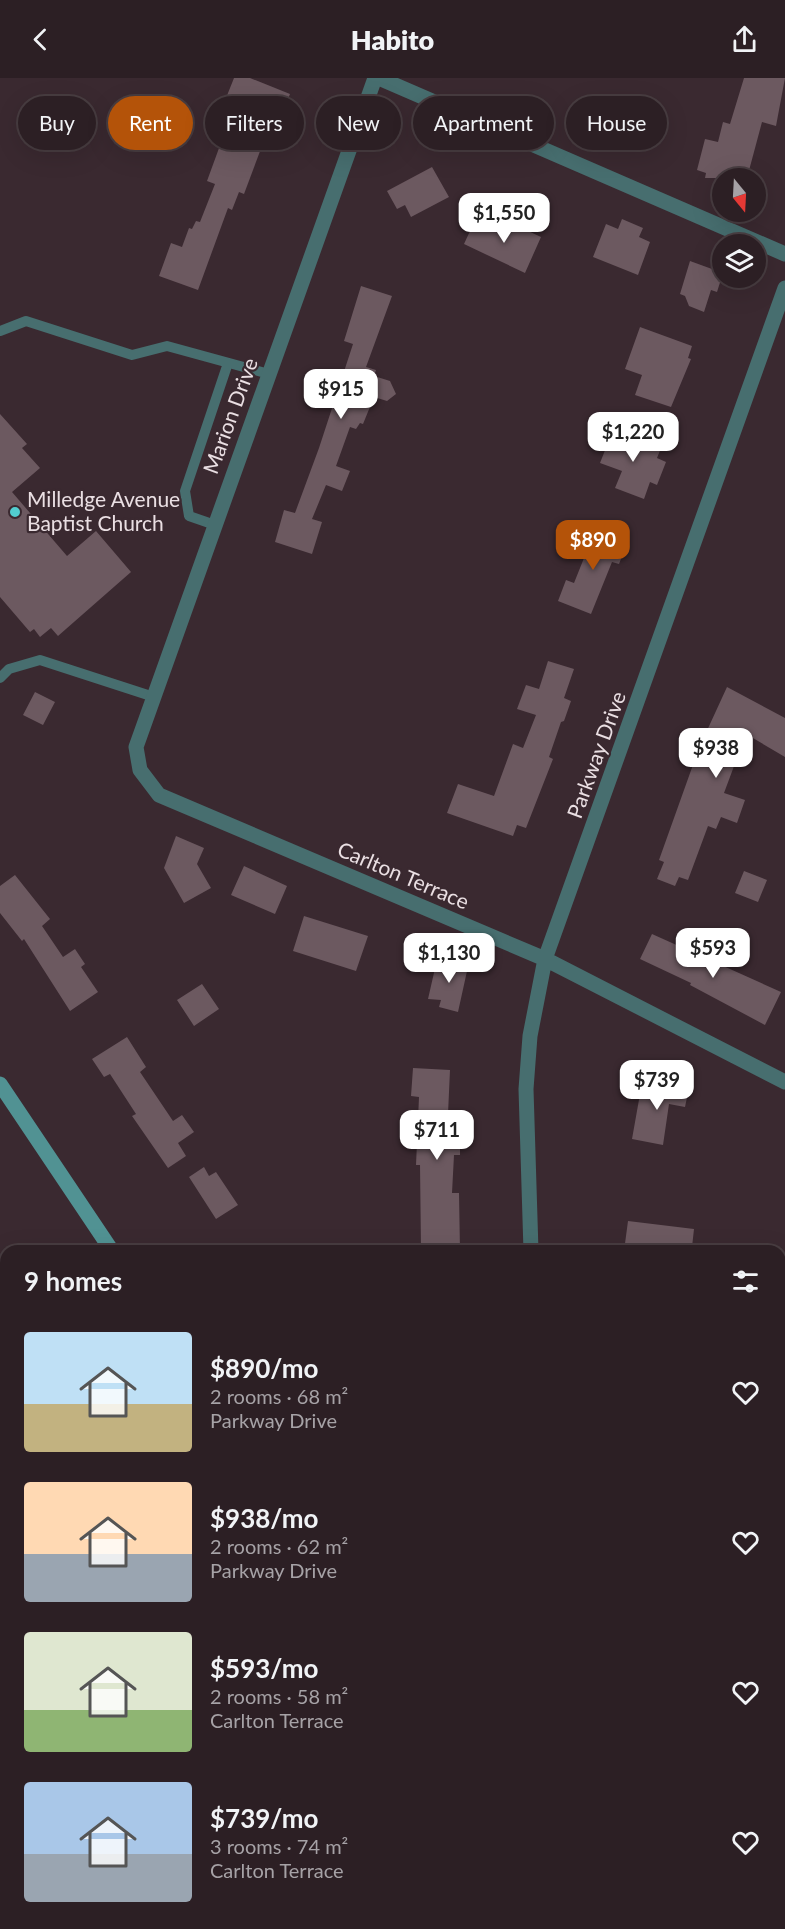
<!DOCTYPE html>
<html lang="en">
<head>
<meta charset="utf-8">
<style>
  :root { --surface:#2c1f24; --page:#34272c; --text:#f1f3f6; --muted:#a6a2a6; --line:#483d41; --accent:#b45309 }
  body { margin:0; font-family:Lato,sans-serif; background:var(--page); color:var(--text); height:100vh; display:flex; flex-direction:column; font-size:22px; white-space:nowrap }
  * { box-sizing:border-box; margin:0 }
  p { font-size:20px; color:var(--muted) }
  .icon { flex:none; width:33px; height:33px; fill:none; stroke:currentColor; stroke-width:2; stroke-linecap:round; stroke-linejoin:round }
  .map { position:relative; flex:1; overflow:hidden }
  .side { position:absolute; left:0px; top:1167px; width:786px; height:684px; display:flex; flex-direction:column; background:var(--surface); border-radius:18px 18px 0 0; box-shadow:0 6px 24px #0002,0 0 0 2px var(--line) }
  .side>* { flex:none }
  .guide { position:absolute; left:18px; top:18px; width:750px; height:54px; display:flex; gap:12px }
  .needle { width:39px; rotate:162deg }
  .fabs { position:absolute; left:712px; top:90px; display:grid; gap:12px }
  .fabs a { display:grid; place-items:center; width:54px; height:54px; border-radius:50%; background:var(--surface); box-shadow:0 6px 24px #0002,0 0 0 2px var(--line); font-size:30px }
  .price { position:absolute; translate:-50% -51px; padding:0 14px; border-radius:12px; background:#fff; color:#222; font-size:20px; line-height:39px; filter:drop-shadow(0 2px 3px #0008) }
  .price::after { content:''; position:absolute; left:50%; top:36px; width:18px; height:14px; margin-left:-9px; background:inherit; clip-path:polygon(0 0,100% 0,50% 100%) }
  .price.current { background:var(--accent); color:#fff }
  ul { padding:0; list-style:none }
  li { display:flex; align-items:center; gap:18px; height:150px; padding:0 24px }
  li span { display:grid; place-items:center; flex:none; width:168px; height:120px; border-radius:6px; color:#555 }
  li>.icon { margin-inline-start:auto }
  span .icon { width:72px; height:72px; fill:#fffc; stroke-width:1 }
  li b { font-size:26px }
  h2 { display:flex; justify-content:space-between; align-items:center; height:72px; padding:0 24px; font-size:26px }
  .chip { padding:0 21px; border-radius:27px; background:var(--surface); box-shadow:0 6px 24px #0002,0 0 0 2px var(--line); font-size:21px; line-height:54px }
  .chip.current { background:var(--accent); color:#fff }
  header { display:flex; justify-content:space-between; align-items:center; height:78px; padding:0 24px; background:var(--surface); font-size:27px; font-weight:800 }
  .map>svg:first-child { display:block }
</style>
</head>
<body>
<header><svg class="icon" aria-label="back" viewBox="0 0 24 24"><path d="M15 5l-7 7 7 7"/></svg>Habito<svg class="icon" aria-label="share" viewBox="0 0 24 24"><path d="M12 15V3M7 8l5-5 5 5M5 13v7h14v-7"/></svg></header>
<div class="map">
<svg width="785" height="1851" viewBox="0 0 785 1851">
  <rect width="100%" height="100%" fill="#3a2930"/>
  <path fill="#6c5960" d="M234,0h16l40,16 -12,30 -7,-2 -27,72 -5,-2 -7,18 -4,-2 -30,82 -39,-14 12,-33 11,4 7,-19 3,1 4,-8 4,1 15,-38 -8,-3 27,-74 -10,-4z
    M744,0h41l-9,48 -14,-4 -15,56h-42l1,-5 -9,-3 8,-31 13,3 5,-20 7,2z
    M432,89l17,30 -38,20 -6,-12 -8,4 -10,-18z
    M476,140l30,13 3,-9 32,15 -16,36 -61,-29z
    M622,141l21,9 -4,9 11,5 -12,33 -45,-18 13,-33 12,5z
    M690,183l33,12 -6,19 -6,-2 -7,22 -15,-6 -4,-10 -5,-2z
    M361,208l31,10 -26,71 10,3 -2,6 16,5 6,13 -9,7 -13,-4 -11,27 -3,-1 -4,6 -6,-2 -14,39 14,5 -8,20 -16,-6 -14,34 10,3 -10,32 -37,-12 9,-32 11,3 24,-65 34,-104 -9,-3z
    M640,249l52,19 -4,12 3,1 -20,48 -36,-12 7,-20 -17,-6z
    M0,336l27,30 -5,4 18,20 -28,24 55,64 29,-25 35,41 -73,64 -7,-8 -11,9 -6,-8 -4,3 -30,-35z
    M613,352l48,18 -4,10 9,4 -9,23 -7,-3 -6,17 -29,-11 7,-17 -22,-8z
    M596,450l32,13 -9,23 -7,-2 -21,52 -33,-13 8,-21 8,3z
    M548,583l26,8 -10,29 7,3 -7,20 -3,1 -12,35 4,2 -27,69 -9,-3 -4,11 -66,-23 11,-29 36,12 19,-52 10,4 13,-33 -19,-6 9,-24 13,4z
    M727,609l58,31v39l-39,-23 -22,59 21,7 -8,23 -16,-6 -5,12 -8,-3 -20,54 -9,-3 -4,9 -18,-7 7,-17 -5,-2 40,-112z
    M35,614l20,10 -12,23 -20,-10z
    M176,758l28,12 -7,16 14,24 -27,15 -20,-35z
    M244,788l43,20 -12,28 -44,-19z
    M744,793l23,9 -9,22 -23,-9z
    M15,797l35,44 -8,7 21,31 12,-8 10,15 -4,3 17,25 -28,19 -46,-72 -2,2 -22,-28v-27z
    M304,838l64,20 -12,35 -63,-20z
    M652,856l129,58 -16,33 -75,-40 1,-2 -51,-24z
    M449,880l20,4 -11,50 -19,-5 2,-7 -13,-1 8,-35 11,3z
    M202,906l17,25 -25,17 -17,-26z
    M127,959l19,30 -6,5 33,49 9,-6 12,17 -16,11 8,13 -18,12 -36,-52 4,-2 -26,-40 -6,3 -12,-18z
    M413,990l37,2 -2,44h7l-1,23h6v18h-6l-2,38h7l1,58h-39l-1,-86h-4l3,-68 -8,-1z
    M649,1002l40,8 -4,19 -16,-3 -6,41 -31,-6 8,-45 5,1z
    M204,1089l5,9 7,-4 22,33 -22,14 -27,-42z
    M628,1143l66,8 -2,18 -6,-1v5l-29,-4v4h-33z"/>
  <g fill="none" stroke-linecap="round" stroke-linejoin="round">
    <path stroke="#476e6f" stroke-width="10" d="M0,253l26,-10 106,34 35,-9 102,28
      M215,447l-26,-9 -4,-25 43,-128
      M0,600l9,-9 31,-9 114,37"/>
    <path stroke="#476e6f" stroke-width="15" d="M375,0l-239,669 4,23 19,25 386,164 240,123
      M379,0l406,176
      M531,1173l-5,-162 4,-53 15,-77 240,-671
      M0,1247l6,-4
      M91,1845l2,6"/>
    <path stroke="#519293" stroke-width="15" d="M0,1006l112,167
      M0,1790l6,-2
      M547,1845l4,6"/>
  </g>
  <circle fill="#52cdd0" stroke="#3a2930" stroke-width="2" cx="15" cy="434" r="6"/>
  <g text-anchor="middle" stroke-width="4.5" stroke-linejoin="round" paint-order="stroke">
    <g font-size="21" fill="#eadfe3" stroke="#3a2930">
      <text transform="translate(231 338) rotate(-70)" y="7">Marion Drive</text>
      <text transform="translate(597 677) rotate(-70)" y="7">Parkway Drive</text>
      <text transform="translate(403 798) rotate(23)" y="7">Carlton Terrace</text>
    </g>
    <g font-size="21" fill="#eadfe3" stroke="#3a2930" text-anchor="start">
      <text x="27" y="429">Milledge Avenue<tspan x="27" dy="24">Baptist Church</tspan></text>
    </g>
  </g>
</svg>
<div class="fabs">
<a><svg class="needle" viewBox="-14 -14 28 28"><path d="M0-13l5 13h-10z" fill="#e53935"/><path d="M0 13l5-13h-10z" fill="#a6a2a6"/></svg></a>
<a><svg class="icon" aria-label="layers" viewBox="0 0 24 24"><path d="M12 4l9 5-9 5-9-5zM3 14l9 5 9-5"/></svg></a>
</div>
<b class="price" style="left:504px;top:166px">$1,550</b>
<b class="price" style="left:341px;top:342px">$915</b>
<b class="price" style="left:633px;top:385px">$1,220</b>
<b class="price current" style="left:593px;top:493px">$890</b>
<b class="price" style="left:716px;top:701px">$938</b>
<b class="price" style="left:713px;top:901px">$593</b>
<b class="price" style="left:449px;top:906px">$1,130</b>
<b class="price" style="left:657px;top:1033px">$739</b>
<b class="price" style="left:437px;top:1083px">$711</b>
<div class="guide">
<a class="chip">Buy</a>
<a class="chip current">Rent</a>
<a class="chip">Filters</a>
<a class="chip">New</a>
<a class="chip">Apartment</a>
<a class="chip">House</a>
</div>
<section class="side">
<h2>9 homes<svg class="icon" aria-label="filters" viewBox="0 0 24 24"><path d="M4 7h16M4 17h16"/><circle cx="9" cy="7" r="2"/><circle cx="15" cy="17" r="2"/></svg></h2>
<ul>
<li><span style="background:linear-gradient(#bfe0f5 60%,#c2b280 0)"><svg class="icon" aria-label="home" viewBox="0 0 24 24"><path d="M3 11l9-7 9 7M6 9v11h12V9"/></svg></span><div><b>$890/mo</b><p>2 rooms · 68 m²</p><p>Parkway Drive</p></div><svg class="icon" aria-label="heart" viewBox="0 0 24 24"><path d="M12 20l-8-8c-3-5 5-10 8-4 3-6 11-1 8 4z"/></svg></li>
<li><span style="background:linear-gradient(#ffd9b3 60%,#9aa5b1 0)"><svg class="icon" aria-label="home" viewBox="0 0 24 24"><path d="M3 11l9-7 9 7M6 9v11h12V9"/></svg></span><div><b>$938/mo</b><p>2 rooms · 62 m²</p><p>Parkway Drive</p></div><svg class="icon" aria-label="heart" viewBox="0 0 24 24"><path d="M12 20l-8-8c-3-5 5-10 8-4 3-6 11-1 8 4z"/></svg></li>
<li><span style="background:linear-gradient(#dfe7d0 65%,#8fb573 0)"><svg class="icon" aria-label="home" viewBox="0 0 24 24"><path d="M3 11l9-7 9 7M6 9v11h12V9"/></svg></span><div><b>$593/mo</b><p>2 rooms · 58 m²</p><p>Carlton Terrace</p></div><svg class="icon" aria-label="heart" viewBox="0 0 24 24"><path d="M12 20l-8-8c-3-5 5-10 8-4 3-6 11-1 8 4z"/></svg></li>
<li><span style="background:linear-gradient(#a9c7e8 60%,#9aa5b1 0)"><svg class="icon" aria-label="home" viewBox="0 0 24 24"><path d="M3 11l9-7 9 7M6 9v11h12V9"/></svg></span><div><b>$739/mo</b><p>3 rooms · 74 m²</p><p>Carlton Terrace</p></div><svg class="icon" aria-label="heart" viewBox="0 0 24 24"><path d="M12 20l-8-8c-3-5 5-10 8-4 3-6 11-1 8 4z"/></svg></li>
</ul>
</section>
</div>
</body>
</html>
